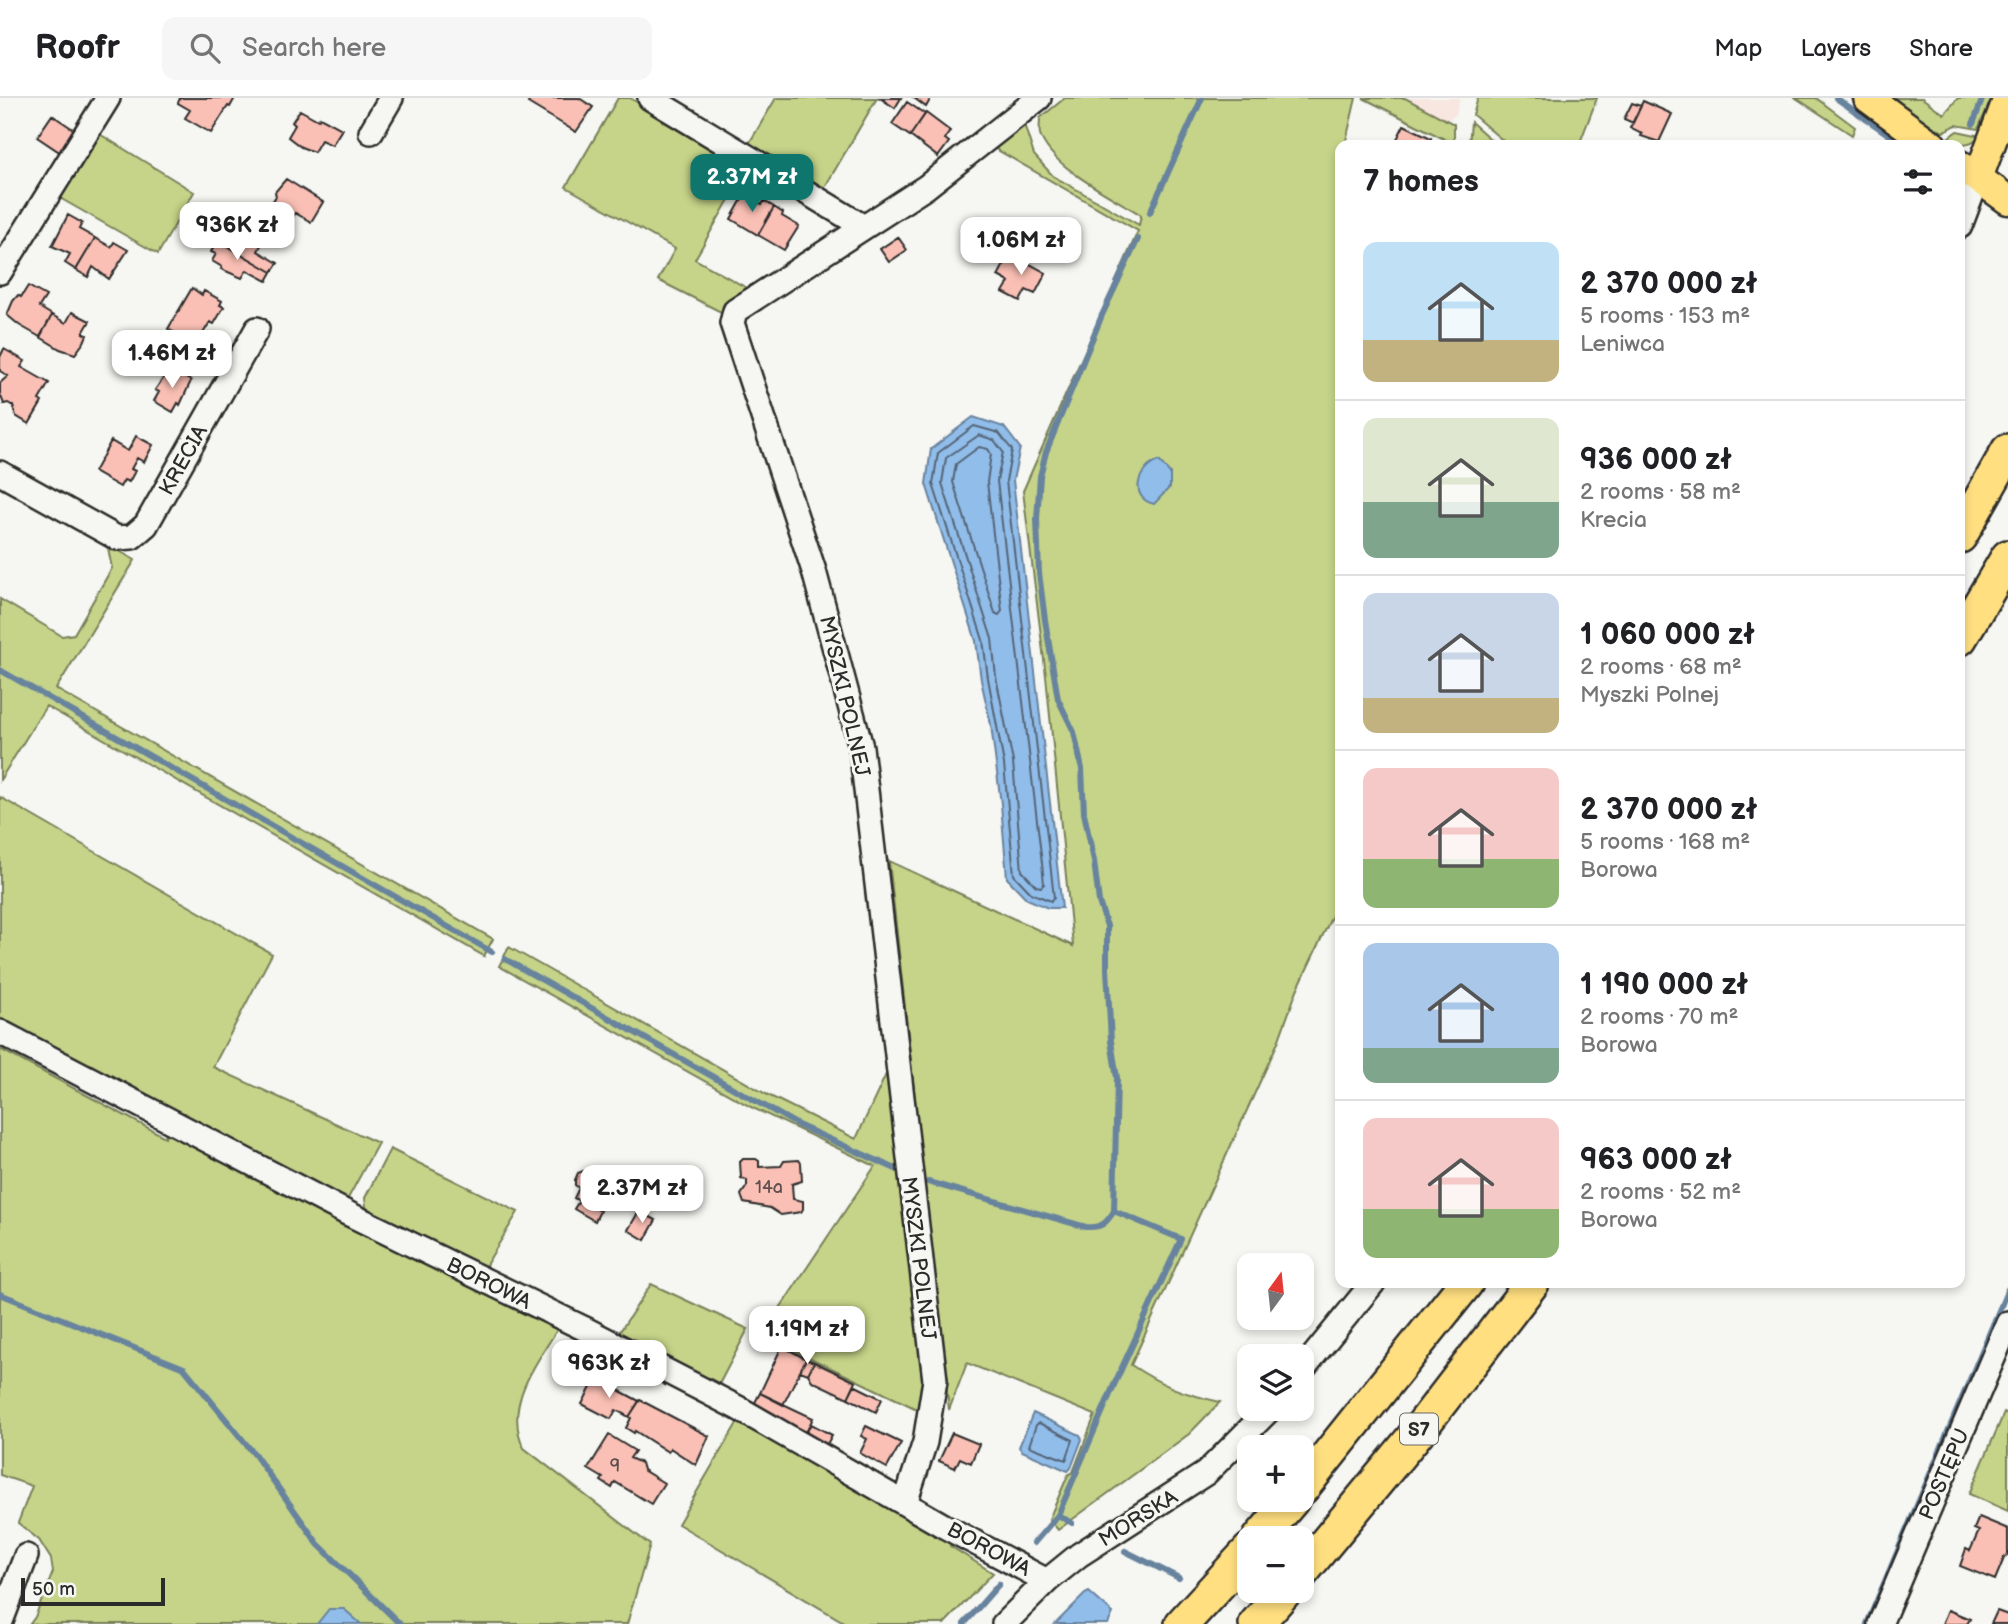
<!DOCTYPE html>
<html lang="en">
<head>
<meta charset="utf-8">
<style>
  :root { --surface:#fff; --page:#f6f6f6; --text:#202124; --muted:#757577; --line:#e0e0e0; --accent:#0f766e }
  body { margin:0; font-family:"Balsamiq Sans",sans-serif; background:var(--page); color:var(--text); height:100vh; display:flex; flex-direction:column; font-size:26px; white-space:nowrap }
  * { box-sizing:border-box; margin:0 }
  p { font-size:23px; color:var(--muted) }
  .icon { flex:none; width:38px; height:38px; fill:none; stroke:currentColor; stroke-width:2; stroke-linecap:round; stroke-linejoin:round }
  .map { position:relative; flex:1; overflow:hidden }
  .side { position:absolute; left:1335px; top:42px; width:630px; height:1148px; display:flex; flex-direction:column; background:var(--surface); border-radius:14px; box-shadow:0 4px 10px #0003 }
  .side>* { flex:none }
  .needle { width:46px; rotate:15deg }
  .tools { position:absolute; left:1237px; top:1155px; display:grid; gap:14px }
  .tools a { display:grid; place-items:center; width:77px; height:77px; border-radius:14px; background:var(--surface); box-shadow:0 4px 10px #0003; font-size:35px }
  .scale { position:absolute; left:21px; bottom:18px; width:144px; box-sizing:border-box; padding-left:7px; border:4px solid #2b2b2b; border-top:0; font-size:19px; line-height:24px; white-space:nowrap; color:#2b2b2b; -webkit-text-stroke:5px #f6f6f2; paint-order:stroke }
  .price { position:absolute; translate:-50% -60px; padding:0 16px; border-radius:14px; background:#fff; color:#222; font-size:23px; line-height:46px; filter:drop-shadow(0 2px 4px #0008) }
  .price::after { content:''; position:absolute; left:50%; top:42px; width:21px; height:16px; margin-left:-10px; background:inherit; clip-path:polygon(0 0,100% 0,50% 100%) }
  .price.on { background:var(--accent); color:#fff }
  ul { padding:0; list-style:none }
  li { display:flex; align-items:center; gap:21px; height:175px; padding:0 28px }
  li+li { border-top:2px solid var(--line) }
  li span { display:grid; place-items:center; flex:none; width:196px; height:140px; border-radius:14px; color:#555 }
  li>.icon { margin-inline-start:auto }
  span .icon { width:84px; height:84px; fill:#fffc; stroke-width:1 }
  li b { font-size:30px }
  h2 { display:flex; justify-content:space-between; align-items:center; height:84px; padding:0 28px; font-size:30px }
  header { display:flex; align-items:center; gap:42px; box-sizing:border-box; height:98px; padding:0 35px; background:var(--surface); border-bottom:2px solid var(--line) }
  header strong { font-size:33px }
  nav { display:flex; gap:38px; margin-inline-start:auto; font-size:24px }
  .search { width:490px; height:63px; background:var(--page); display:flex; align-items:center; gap:18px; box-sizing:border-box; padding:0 24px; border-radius:14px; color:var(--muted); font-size:26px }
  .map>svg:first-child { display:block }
</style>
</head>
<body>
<header>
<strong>Roofr</strong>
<div class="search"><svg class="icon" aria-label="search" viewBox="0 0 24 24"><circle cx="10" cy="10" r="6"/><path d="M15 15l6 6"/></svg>Search here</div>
<nav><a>Map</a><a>Layers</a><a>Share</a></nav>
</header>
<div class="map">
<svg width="2008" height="1526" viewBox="0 0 2008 1526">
  <rect width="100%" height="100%" fill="#f6f6f2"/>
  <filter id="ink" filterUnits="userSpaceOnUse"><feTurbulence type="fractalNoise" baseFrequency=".0143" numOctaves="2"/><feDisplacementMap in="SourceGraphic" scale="14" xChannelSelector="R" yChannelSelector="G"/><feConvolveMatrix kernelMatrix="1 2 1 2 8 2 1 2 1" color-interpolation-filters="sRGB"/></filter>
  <g filter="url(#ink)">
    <path fill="#f8e6e0" d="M1405,0h55l-4,17 -10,5z"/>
    <path fill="#c5d488" stroke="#78805a" stroke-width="2" d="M618,0h12l117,70 -52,91 52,29h14l-38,25 -65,-33 17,-31 -109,-62z
      M776,0h101l-55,94 -75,-45z
      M1065,0h291l-11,47h-5l-1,23 1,731 -43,91 -19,52 -147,323c34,22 50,28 89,37l-31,32 -131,96 -9,-11 19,-44 5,-3 22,-57 -128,-52 -18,47 -60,-549 184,85 -27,-270 -23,-185 115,-260 -144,-83 30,-24 10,31 19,21 86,49 2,-10c-28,-18 -91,-48 -101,-81 -1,-4 0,-11 0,-16z
      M1363,0h42l49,26v20z
      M1478,0h119l-18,47h-71l-35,-30z
      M1796,0h20l39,29 -3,8z
      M1888,0h34l22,16 14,-16h34l-14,31 -22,-4 -13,7 -5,-3 -3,4z
      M1471,24l26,23h-28z
      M1957,33l24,5c-12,10 -22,10 -36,4z
      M98,35l96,59 -36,62 -100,-57z
      M107,446l28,16 -79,129 437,250 -9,17 -438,-250 -46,74v-181l62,37 12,-2 38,-66z
      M0,699l272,157 -59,113 165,76 -33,61 -345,-180z
      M509,849l257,147 90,45 31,-67 39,322 -5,17 -159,-76 113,-169 -124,-59 -252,-141z
      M0,951l165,88 2,-9 393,197c-22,37 -58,79 -36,123l126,97 -23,79h-597l5,-7 18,-45 -2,-13 -12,-19 -21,-17 14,-37 -32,-11z
      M390,1051l128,63 -38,63 -113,-59 -2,-18z
      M651,1186l97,45 -31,59 -98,-55z
      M2004,1315l4,2v96l-39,-17z
      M740,1320l212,125 -2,3 43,27 -49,51h-97l-169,-100z"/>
    <path fill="#91bdea" stroke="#68839e" stroke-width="2" d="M973,319l31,10 16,21 -7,32 49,428h-14l-21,-9 -20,-21 -6,-74 -10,-79 -10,-45 -5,-39 -50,-157 5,-35z
      M1159,363l11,12v14l-16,17c-26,-6 -16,-37 5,-43z
      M1033,1315l47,22 2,4 -11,29 -3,3 -46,-20 -3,-4z
      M1089,1494l24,21 -5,11h-53l30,-30z
      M329,1511h15l17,15h-44z"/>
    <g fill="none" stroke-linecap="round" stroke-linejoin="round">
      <path stroke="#546577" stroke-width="2" d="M974,328l25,7 13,17 -6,31 44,381 4,36 -3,3 -20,-8 -17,-18 -10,-111 -16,-86 -5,-38 -50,-156 5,-31z
        M979,337l15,5 9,12 -6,29 45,382 2,21 -3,3 -5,-1 -14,-15 -9,-109 -17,-85 -4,-38 -50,-156 4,-25z
        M979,349l9,2 3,5 -4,28 15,129 -3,4 -4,-2 -42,-131 3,-18z
        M1039,1325l34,17 -7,20 -37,-14 7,-21z"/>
      <path stroke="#68839e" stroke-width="6" d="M1836,0l59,41
        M1973,26l9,-24
        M1150,114l52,-114
        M0,572l492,282
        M505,861l293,166 100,45
        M928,1084l158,45c15,1 20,-3 28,-16l3,-133 -6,-37 -4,-72v-43l-8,-24 -5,-41 -10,-48 -2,-44 -8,-37 -16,-33 -13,-79 -6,-47 -2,-54 3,-43 6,-24 56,-137 36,-76
        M0,1196l184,74 71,87 63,89 82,80
        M1072,1425l-14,-8 56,-130 67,-146 -67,-28
        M1034,1445l24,-28
        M1125,1453l54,27
        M964,1526l35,-40
        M1867,1526l141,-335"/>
    </g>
    <path fill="#fbc0b5" stroke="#2b2b2b" stroke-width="2" d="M180,0h55l-5,9 -2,-1 -17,27 -26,-15 5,-8 -12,-7z
      M531,0h48l14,9 -17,25 -48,-29z
      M880,0h21l-6,10z
      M914,0h17l-5,9z
      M1643,3l29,13 -13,28 -18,-6 1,-2 -12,-6z
      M907,4l18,12 -15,22 -18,-12z
      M1632,5l9,3 -8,17 -9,-4z
      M300,12l18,10 2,-3 22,12 -10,16 -11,-5 -7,12 -13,-5 -13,-10 7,-12 -3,-3z
      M926,15l24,18 -5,8 4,3 -11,15 -28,-21z
      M52,17l27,18 -15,22 -27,-18z
      M1404,27l27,13 -3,7h-34z
      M286,81l37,23 -12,20 -16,-9 -2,4 -22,-13 5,-8 -1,-4z
      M745,96l17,11 2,-4 10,6 -16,28 -27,-16z
      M774,109l9,6 -1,3 17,10 -15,24 -26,-15z
      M68,117l14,8 -3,6 16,9 -19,32 -11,-7 5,-9 -18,-8z
      M233,127l20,9 -1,2 10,7 -4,8 20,12 -6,9 -55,-32 7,-11 5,2z
      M898,139l9,13 -18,12 -9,-13z
      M95,140l16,9 3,-5 14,8 -19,29 -16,-12 -5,10 -12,-7z
      M217,142l55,32 -5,9 -20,-11 -5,8 -21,-9 1,-2 -10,-6 4,-7 -5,-2z
      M1010,155l36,20 -11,21 -9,-4 -6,11 -17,-9 6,-10 -11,-6z
      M28,188l18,10 -7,11 13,8 -12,22 -21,-12 -12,-10 6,-14 5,-6 3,2z
      M192,190l10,7 2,-4 18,10 -2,4 4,2 -10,17 -4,-2 -8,13 4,2v5l-6,5 -32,-18z
      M72,214l18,9 -7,12 4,2 -3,7 -9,12 -15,-5 -20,-12 12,-22 14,8z
      M4,251l21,12 -4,6 28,16 -10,17 3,2 -13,22 -13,-8 -3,-10 -5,-3 -4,1 -4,-10v-11l8,-7 -8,-5v-14z
      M170,271l21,12 -11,24 -2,-2 -5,9 -19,-11 5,-9 -4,-2z
      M136,338l17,9 -9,17 -7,-4 -6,11 4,2 -6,11 -5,-2 -4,7 -26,-15 17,-31 17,10z
      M743,1061h13l3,2v6l22,-1 3,-5 15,-1 2,3 1,18 -10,3 1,15 10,2v8l-2,3 -20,3 -11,-7 -26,-5 -3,-8 6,-9v-6l-6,-2 -1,-16z
      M583,1073l28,15 -3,4 3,2 -6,10 -5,-2 -4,9 4,2 -5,10 -21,-12 5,-8 -5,-3 5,-10 -4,-3v-5l3,-7z
      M639,1113l17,9 -11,20 -17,-10z
      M782,1248l24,13 -23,46 -23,-12z
      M806,1261l8,3 -6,12 -8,-3z
      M814,1264l42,20 -8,16 -36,-17 -4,-7z
      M596,1280l43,23 -10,16 -13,-7 -5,9 -29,-15z
      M854,1287l28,14 -6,13 -28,-14z
      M760,1295l53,25 -8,17 -53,-27z
      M640,1302l69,36 -13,29 -26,-17 -2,4 -33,-21 -1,2 -8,-5 5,-10 -2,-1z
      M811,1326l21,11 -6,11 -21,-11z
      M866,1328l35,17 -14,25 -27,-15 7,-14 -6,-3z
      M952,1335l27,11 -8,19 -11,-5 -5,10 -16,-7z
      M609,1337l26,16 -5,7 11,5 2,7 21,13 -13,21 -36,-22 -3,6 -11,-7 2,-3 -15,-9z
      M1979,1419l29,12v26l-4,3 -9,22 -35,-14 6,-17 4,2 9,-20 -5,-2z
      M1948,1512l22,9 -3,5h-25z
      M1997,1513l11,4v9h-17z"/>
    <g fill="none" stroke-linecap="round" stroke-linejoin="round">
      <g stroke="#2b2b2b" stroke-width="28">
        <path id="minor" d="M650,0l214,129
          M371,34l20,-34
          M1960,128l18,-48
          M0,174l108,-174
          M0,375l117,65 15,-1 14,-12 111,-196
          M0,934l349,182 234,114 155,80 206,118 103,55
          M1302,1272l71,-87
          M905,1405l20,-61 10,-62 -74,-633 -47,-176 -82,-248 3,-12 191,-124 113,-89
          M0,1526l26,-68
          M1004,1526l43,-43 32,-26 127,-82 64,-64
          M1880,1526l128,-301"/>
      </g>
      <g stroke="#2b2b2b" stroke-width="33">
        <path id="major" d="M1868,0l64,47
          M1960,67l48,35
          M1978,80l30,-80"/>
      </g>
      <g stroke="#2b2b2b" stroke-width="38">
        <path id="highway" d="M1960,438l48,-85
          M1960,540l48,-81
          M1302,1390l164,-205
          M1260,1440l32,-38
          M1302,1474l110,-133 120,-156
          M1182,1526l68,-74
          M1256,1526l29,-33"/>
      </g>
      <use href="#minor" stroke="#f6f6f2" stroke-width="23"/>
      <use href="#major" stroke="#ffdf80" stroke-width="28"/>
      <use href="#highway" stroke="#ffdf80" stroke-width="33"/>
    </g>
  </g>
  <g text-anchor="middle" stroke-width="6" stroke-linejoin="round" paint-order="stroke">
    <g font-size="18" fill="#5f504e">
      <text x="769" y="1095">14a</text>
      <text x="615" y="1374">9</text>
    </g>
    <rect fill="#f6f6f2" stroke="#686867" stroke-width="2" x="1400" y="1315.5" width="38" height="31" rx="5"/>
    <g font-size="19" font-weight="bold" fill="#2b2b2b">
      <text x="1419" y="1338">S7</text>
    </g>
    <g font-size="21" fill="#2b2b2b" stroke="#f6f6f2">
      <text transform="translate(183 362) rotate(-61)" y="7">KRECIA</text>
      <text transform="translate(845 598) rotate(77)" y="7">MYSZKI POLNEJ</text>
      <text transform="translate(919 1160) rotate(83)" y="7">MYSZKI POLNEJ</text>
      <text transform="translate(489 1185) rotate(26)" y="7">BOROWA</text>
      <text transform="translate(1944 1376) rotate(-67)" y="7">POSTĘPU</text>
      <text transform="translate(1138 1420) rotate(-32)" y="7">MORSKA</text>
      <text transform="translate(989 1451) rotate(28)" y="7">BOROWA</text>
    </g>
  </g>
</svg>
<div class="tools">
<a><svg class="needle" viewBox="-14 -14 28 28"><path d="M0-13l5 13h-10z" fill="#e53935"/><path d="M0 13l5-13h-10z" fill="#757577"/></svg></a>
<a><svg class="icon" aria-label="layers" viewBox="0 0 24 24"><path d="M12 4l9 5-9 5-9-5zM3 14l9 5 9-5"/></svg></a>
<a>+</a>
<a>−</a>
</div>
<div class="scale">50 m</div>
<b class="price on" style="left:752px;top:116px">2.37M zł</b>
<b class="price" style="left:237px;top:164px">936K zł</b>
<b class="price" style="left:1021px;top:179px">1.06M zł</b>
<b class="price" style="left:172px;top:292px">1.46M zł</b>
<b class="price" style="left:642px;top:1127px">2.37M zł</b>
<b class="price" style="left:807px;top:1268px">1.19M zł</b>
<b class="price" style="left:609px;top:1302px">963K zł</b>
<section class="side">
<h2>7 homes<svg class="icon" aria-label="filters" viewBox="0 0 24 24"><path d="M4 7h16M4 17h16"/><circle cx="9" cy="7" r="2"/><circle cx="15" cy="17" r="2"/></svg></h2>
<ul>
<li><span style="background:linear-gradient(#bfe0f5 70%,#c2b280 0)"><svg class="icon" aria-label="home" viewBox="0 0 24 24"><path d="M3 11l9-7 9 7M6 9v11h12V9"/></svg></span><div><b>2 370 000 zł</b><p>5 rooms · 153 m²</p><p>Leniwca</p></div></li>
<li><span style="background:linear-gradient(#dfe7d0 60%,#7fa58c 0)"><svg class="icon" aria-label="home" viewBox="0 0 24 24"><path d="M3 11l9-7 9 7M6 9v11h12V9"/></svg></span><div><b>936 000 zł</b><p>2 rooms · 58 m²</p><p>Krecia</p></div></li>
<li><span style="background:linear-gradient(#c9d6e8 75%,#c2b280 0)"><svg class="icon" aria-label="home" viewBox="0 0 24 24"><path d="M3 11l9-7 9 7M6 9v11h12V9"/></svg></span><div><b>1 060 000 zł</b><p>2 rooms · 68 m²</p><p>Myszki Polnej</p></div></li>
<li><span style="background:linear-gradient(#f6c9c9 65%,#8fb573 0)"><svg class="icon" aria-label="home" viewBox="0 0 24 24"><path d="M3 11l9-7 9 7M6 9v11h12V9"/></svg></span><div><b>2 370 000 zł</b><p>5 rooms · 168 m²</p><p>Borowa</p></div></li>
<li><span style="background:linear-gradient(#a9c7e8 75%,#7fa58c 0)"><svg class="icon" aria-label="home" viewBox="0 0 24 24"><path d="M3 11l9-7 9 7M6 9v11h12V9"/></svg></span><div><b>1 190 000 zł</b><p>2 rooms · 70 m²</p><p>Borowa</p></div></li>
<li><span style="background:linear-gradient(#f6c9c9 65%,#8fb573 0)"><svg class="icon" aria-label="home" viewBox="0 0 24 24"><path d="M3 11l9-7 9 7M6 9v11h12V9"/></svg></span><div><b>963 000 zł</b><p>2 rooms · 52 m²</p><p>Borowa</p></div></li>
</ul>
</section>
</div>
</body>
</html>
